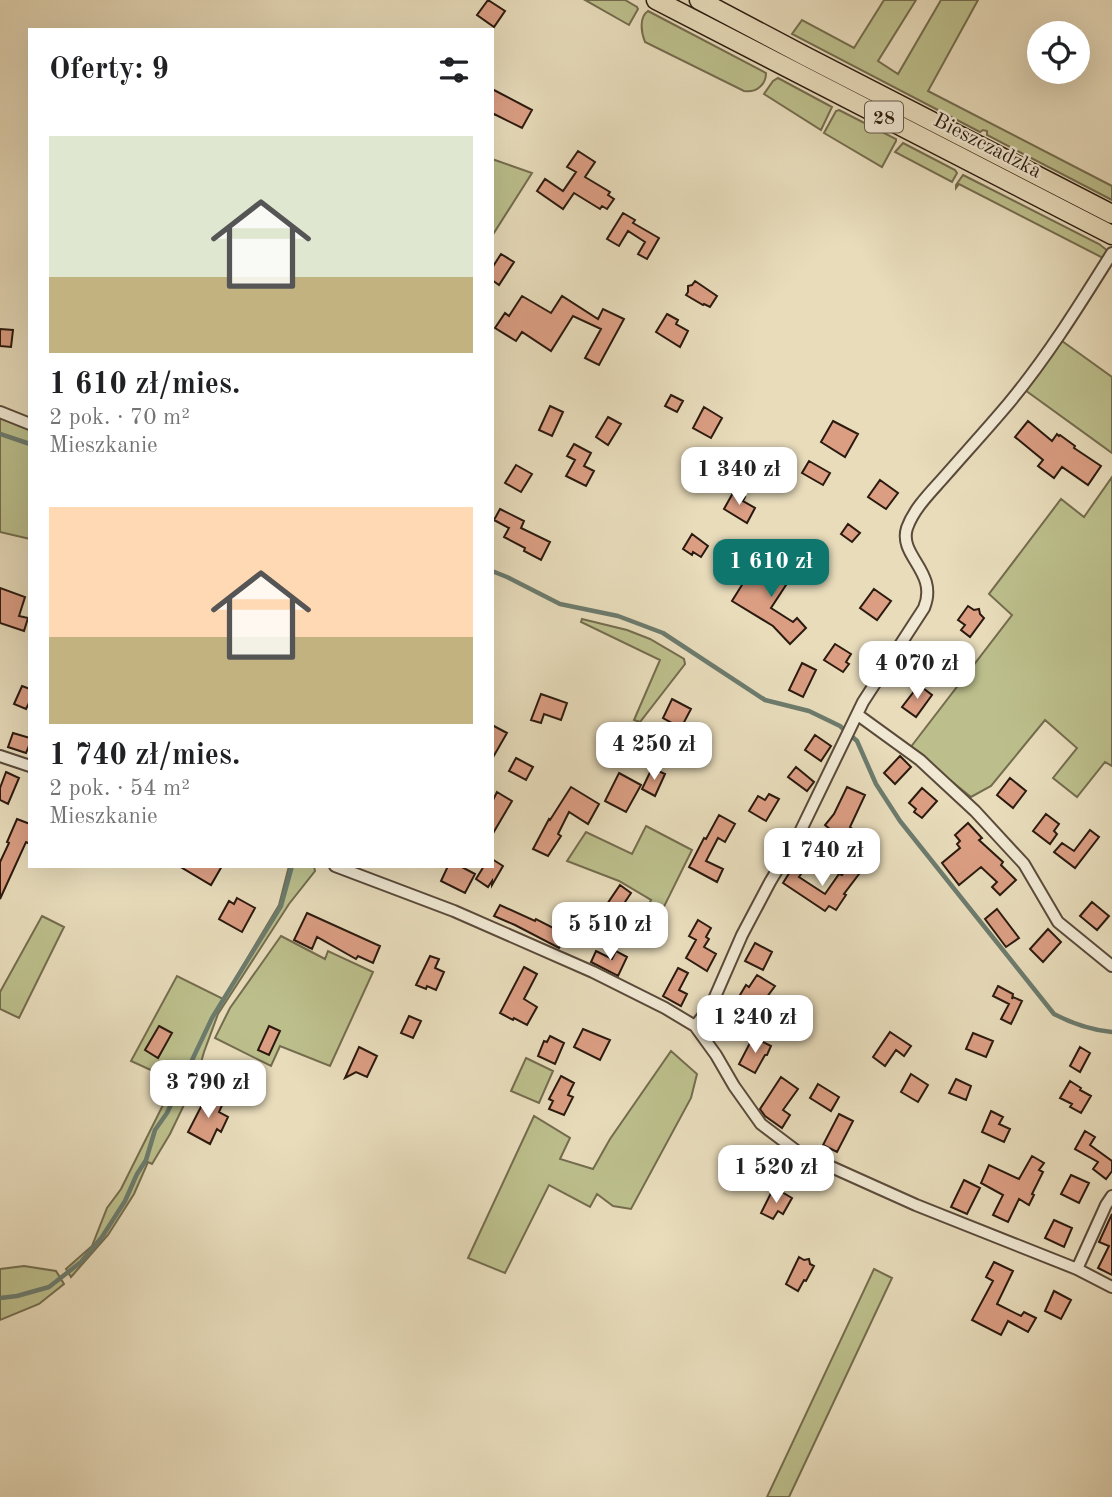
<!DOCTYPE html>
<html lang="pl">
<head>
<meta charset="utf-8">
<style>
  :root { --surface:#fff; --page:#f2f2f2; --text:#202124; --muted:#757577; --accent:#0f766e }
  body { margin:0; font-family:"Old Standard TT",serif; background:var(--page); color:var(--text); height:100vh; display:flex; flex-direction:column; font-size:26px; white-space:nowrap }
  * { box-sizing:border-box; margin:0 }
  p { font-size:23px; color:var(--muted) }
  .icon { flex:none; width:38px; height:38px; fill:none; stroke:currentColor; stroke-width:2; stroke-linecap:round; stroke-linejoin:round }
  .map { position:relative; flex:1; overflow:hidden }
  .sheet { position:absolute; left:28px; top:28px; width:466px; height:840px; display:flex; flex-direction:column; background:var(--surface); border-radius:0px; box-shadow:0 7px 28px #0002 }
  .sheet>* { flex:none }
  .buttons { position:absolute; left:1027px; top:21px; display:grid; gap:14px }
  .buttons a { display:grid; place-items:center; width:63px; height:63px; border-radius:50%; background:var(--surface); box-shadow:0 7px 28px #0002; font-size:35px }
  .price { position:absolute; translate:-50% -60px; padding:0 16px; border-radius:14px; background:#fff; color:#222; font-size:23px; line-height:46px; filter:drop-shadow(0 2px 4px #0008) }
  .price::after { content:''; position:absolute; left:50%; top:42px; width:21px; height:16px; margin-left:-10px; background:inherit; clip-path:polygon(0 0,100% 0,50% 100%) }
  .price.active { background:var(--accent); color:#fff }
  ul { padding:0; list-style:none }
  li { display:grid; align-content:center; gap:14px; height:371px; padding:0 21px }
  li span { display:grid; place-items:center; height:217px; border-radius:0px; color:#555 }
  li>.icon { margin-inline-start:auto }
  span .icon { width:126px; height:126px; fill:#fffc; stroke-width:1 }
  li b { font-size:30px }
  h2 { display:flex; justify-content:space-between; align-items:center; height:84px; padding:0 21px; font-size:30px }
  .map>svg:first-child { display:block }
</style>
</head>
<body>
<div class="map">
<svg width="1112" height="1497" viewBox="0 0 1112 1497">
  <rect width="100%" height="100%" fill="#e8dcbb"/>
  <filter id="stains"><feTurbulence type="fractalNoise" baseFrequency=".00286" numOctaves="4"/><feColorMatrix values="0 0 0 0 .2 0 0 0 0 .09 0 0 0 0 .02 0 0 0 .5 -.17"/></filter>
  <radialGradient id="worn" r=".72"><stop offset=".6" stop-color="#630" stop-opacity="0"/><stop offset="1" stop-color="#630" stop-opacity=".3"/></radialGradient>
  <path fill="#bcbf8c" stroke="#746c4e" stroke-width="2" d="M585,0h40l12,7 1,2 -9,16z
    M884,0h32l-38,61 20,13 43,-74h37l-50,91 184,95v14l-125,-65v-4l-4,-1 -3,2 -188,-98 10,-14 52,28z
    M648,11l118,62c0,12 -10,20 -22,18l-99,-49c-4,-10 -6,-25 3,-31z
    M778,78l54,29 -11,23 -57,-36 9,-13z
    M839,110l57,29v2l-14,26 -58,-34 12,-22z
    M903,143l52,27 2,3 -5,9 -57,-30z
    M492,159l40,14 -40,63z
    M963,175l136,69 9,7 -3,8 -146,-75 -3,4v-3z
    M1062,341l50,36v76l-87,-63z
    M0,418l30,12v109l-30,-7z
    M1112,477v289l-7,-4 -28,35 -24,-19 24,-30 -32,-28 -54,66 -20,11 -61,-49 102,-133 -23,-21 72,-95 23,18z
    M582,619l45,11 23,9 34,20 1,5 -45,58 -6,-2 26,-60 -79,-38z
    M646,826l46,24 -41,83 -13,-7 13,-26 -32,-19 -52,-20 19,-29 46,22z
    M289,866h25l1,5 -26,33 -71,110 -14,38 -8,28 -26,54 -18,30 -4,-2 -14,32 -26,41 -37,42 -5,-8 26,-23 15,-38 14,-19 54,-108 -44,-20 46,-85 46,23 56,-94z
    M42,916l22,11 -45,91 -19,-9v-17z
    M281,936l44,23 3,-8 45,21 -43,94 -50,-20 -9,20 -56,-28 15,-30z
    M671,1051l26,23 -6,24 -60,111 -18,-3 -16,-12 -7,13 -41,-22 -44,88 -37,-15 66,-142 36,22 -10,21 33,10 17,-30z
    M526,1058l27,13 -14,32 -28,-12z
    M24,1266l32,5 8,13 -25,20 -39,16v-51z
    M874,1269l18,9 -103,219h-22z"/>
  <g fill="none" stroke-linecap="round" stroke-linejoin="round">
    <path stroke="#6c7b6d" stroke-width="4.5" d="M0,434l30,10
      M492,571l15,6 53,27 58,12 45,17 102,67 44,11 31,15 17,15 19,43 24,37 154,193c19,10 36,16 58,18
      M0,1298l17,-2 32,-9 32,-25 21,-25 23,-36 12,-27 9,-14 9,-30 12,-17 45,-95 69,-112 11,-40"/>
  </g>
  <path fill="#db9e83" stroke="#2b1a0f" stroke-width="2" d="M488,0l17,11 -11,16 -17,-12z
    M492,89l40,21 -10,18 -28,-14 -2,5z
    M578,151l17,11 -10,15 25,15 -2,3 6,4 -7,10 -5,-3 -2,3 -26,-16 -11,16 -26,-18 8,-12 18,12 13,-19 -9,-5z
    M623,213l12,7 -2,3 26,15 -12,21 -9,-5 7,-12 -17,-11 -9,15 -12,-7z
    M501,254l13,8 -15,23 -7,-5v-12z
    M695,281l22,15 -7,11 -6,-3 -1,1 -17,-10 2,-3v-6l4,-1z
    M522,296l29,17 11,-17 36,23 5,-10 21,10 -25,46 -14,-7 16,-29 -28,-13 -22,35 -29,-19 -6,9 -21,-13 10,-15 4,3z
    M667,314l11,6 -2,4 12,7 -8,16 -24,-15z
    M0,329l13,1 -2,17 -11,-1z
    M671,395l12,6 -6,11 -12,-6z
    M550,406l13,6 -11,24 -13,-6z
    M704,407l18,11 -11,20 -18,-10z
    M608,417l13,7 -13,21 -12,-8z
    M833,421l25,13 -13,23 -24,-15z
    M1028,421l24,20 5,-7 2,2 1,-1 15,11 -1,2 27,18 -13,19 -26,-18 -8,11 -16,-12 5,-6 -28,-23z
    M574,444l17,9 -7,13 10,5 -8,15 -20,-10 9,-16 -8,-4z
    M809,461l21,12 -7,12 -21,-12z
    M516,465l16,9 -11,18 -16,-9z
    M880,480l18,13 -12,16 -18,-12z
    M734,491l11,6 -2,4 12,7 -8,15 -23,-14z
    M500,509l24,12 -3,7 29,14 -9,18 -17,-9 1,-3 -21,-11 5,-9 -15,-8z
    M848,524l12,9 -8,9 -11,-8z
    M692,534l16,12 -7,11 -8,-5 -1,3 -9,-6z
    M789,555l12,7 -30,46 22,14 4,-4 9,10 -16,16 -17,-18 -41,-25 18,-29 17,10 13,-21 4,2z
    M0,588l25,9 -6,19 9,2 -4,13 -24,-8z
    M874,589l17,12 -14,19 -17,-12z
    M968,606l6,4 5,-1 1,5 4,4 -14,19 -9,-7 4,-5 -7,-5z
    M835,644l16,10 -5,8 3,2 -6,8 -19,-12z
    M802,663l14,7 -13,27 -14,-7z
    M919,685l13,10 -16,22 -14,-10z
    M22,686l8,3v12l-4,8 -12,-5z
    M541,694l26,9 -6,17 -17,-6 -3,9 -10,-3z
    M672,699l19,10 -10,19 -18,-10z
    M492,725l15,8 -15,26z
    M611,730l15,8 -6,12 -15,-8z
    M13,733l17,5v5l-4,10 -18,-6z
    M815,735l16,11 -10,15 -16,-11z
    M900,756l11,11 -16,17 -11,-11z
    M516,758l17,9 -7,13 -17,-9z
    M796,767l18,15 -7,9 -19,-14z
    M652,768l13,6 -10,22 -13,-7z
    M6,772l13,6 -11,26 -8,-4v-12z
    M619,773l22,12 -15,27 -21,-11z
    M1010,778l16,13 -13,17 -16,-13z
    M571,787l28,17 -11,20 -19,-12 -11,22 3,2 -13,20 -15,-7 16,-30 1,1z
    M847,787l18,8 -15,32 6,5 -9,11 -22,-18 9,-11z
    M922,788l15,13 -15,17 -8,-6 2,-3 -7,-6z
    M497,792l15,9 -20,34v-33z
    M769,794l10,5 -13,22 -17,-10 9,-15 7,4z
    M1046,814l13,10 -5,7 3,3 -7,10 -17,-13z
    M719,815l16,9 -10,18 -7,-4 -12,23 17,8 -6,13 -28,-15 15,-29 2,1z
    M17,819l13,5v20l-4,-2 -26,57v-37l9,-19 -2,-1z
    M968,823l14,15 -3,2 24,22 -2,3 15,15 -16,15 -8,-8 5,-5 -16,-15 -22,18 -17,-22 18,-15 -3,-4 3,-3 -5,-6z
    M1090,830l9,7 -24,31 -21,-16 8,-9 12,8z
    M492,859l11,7 -11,19v-4l-4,6 -12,-8 8,-13h8z
    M795,864l9,6 -5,7 26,17 14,-20 3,1 6,-8 11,7 -15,20 2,1 -10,15 -7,-4 -4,5 -42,-28z
    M179,866h43l-11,19z
    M448,866h12l15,8 -10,19 -24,-12z
    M620,885l11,8 -6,9 2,1 -12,19 -14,-9z
    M237,898l18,10 -13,24 -23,-13 10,-18 5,3z
    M1092,902l17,14 -12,14 -17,-14z
    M573,904l16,9 -10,18 -8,-4 -12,21 -44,-23 -21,-9 6,-11 35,16 1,-2 19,10 11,-20 4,2z
    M997,909l22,29 -13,9 -21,-28z
    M307,913l73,33 -7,17 -15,-7 -2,3 -39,-22 -5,12 -18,-9z
    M698,920l13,8 -5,9 3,2 -5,8 12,7 -9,17 -21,-13 10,-18 -7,-4z
    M619,923l18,9 -6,10 -17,-9z
    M1048,929l13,13 -18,20 -13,-13z
    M755,943l17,9 -9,18 -18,-9z
    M596,951l16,8 4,-8 11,6 -9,19 -27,-14z
    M430,956l9,3 -4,9 9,4 -8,18 -9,-4 -1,3 -10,-4z
    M524,967l13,7 -13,25 13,8 -10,18 -13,-7 -1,2 -13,-7z
    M678,968l10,5 -9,17 8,4 -6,12 -18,-10z
    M757,975l18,11 -17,23 -5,-3 -14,21 -17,-11 9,-13 3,2 12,-20 3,2z
    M998,986l15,8 -1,5 1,-2 9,4 -11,23 -10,-5 8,-15 -16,-8z
    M409,1016l12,5 -8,17 -12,-5z
    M159,1026l13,7 -14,25 -13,-8z
    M269,1026l11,5 -11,24 -11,-5z
    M583,1029l27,11 -10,20 -26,-13z
    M890,1032l21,14 -7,10 -8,-6 -11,16 -12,-9z
    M973,1033l20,8 -7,16 -20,-8z
    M550,1036l14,7 -9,21 -17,-8 6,-15 3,1z
    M753,1037l18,9 -4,9h-2l-10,18 -16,-9z
    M359,1047l18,9 -10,21 -11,-5 -11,6z
    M1080,1047l10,6 -10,19 -10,-6z
    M911,1074l17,11 -10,17 -17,-10z
    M561,1076l13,7 -6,12 5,2 -9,18 -15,-6 4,-8 -4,-2z
    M781,1077l17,12 -15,21 7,5 -8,13 -17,-12 -5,-7z
    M956,1079l15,7 -5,14 -17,-7z
    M1070,1081l11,7 -1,2 11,6 -10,17 -11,-6 2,-3 -12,-6z
    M818,1084l21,13 -8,14 -21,-13z
    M207,1095l16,8 -4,9 9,5 -7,15 -4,-3 -7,15 -22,-12z
    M991,1111l12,6 -4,7 11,5 -6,13 -22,-10z
    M839,1114l14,7 -16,31 -14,-7z
    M1085,1131l10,6 -5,8 22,16v10l-6,8 -13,-10 5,-7 -23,-13z
    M1032,1156l12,7 -5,7 4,2 -11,22 2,1 -5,10 -10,-6 -11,23 -15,-7 10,-20 -22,-12 8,-18 30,14z
    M1071,1175l18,8 -10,20 -18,-9z
    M964,1180l16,8 -13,26 -16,-7z
    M780,1191l12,7 -9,16 -5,-3 -5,8 -12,-6 10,-20 6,3z
    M1112,1214v61l-14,-7 11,-22 -10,-4z
    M1054,1220l18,8 -8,19 -19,-9z
    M799,1257l5,3 5,-1 1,5 4,2 -8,15 -2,-1 -6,11 -12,-7z
    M994,1262l19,9 -16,33 24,12 3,-4 12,6 -8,14 -20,-11 -7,14 -29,-15 21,-39 -7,-4z
    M1054,1291l17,9 -10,19 -16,-8z"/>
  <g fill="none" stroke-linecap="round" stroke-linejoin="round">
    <g stroke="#5a4a3a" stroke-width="14">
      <path id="street" d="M0,412l30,12
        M858,715l62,45 55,51 49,53 34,58 54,44
        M0,756l30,10
        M335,866l119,45 139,61 72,36 30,18 21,29 18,31 27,38 37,28 118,53 161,64 35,18
        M695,1026l16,-20 31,-71 28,-53 30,-50 63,-130 61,-94c15,-36 -26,-52 -17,-80 7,-20 25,-37 38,-52 21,-24 43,-48 64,-73 39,-47 71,-99 103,-150
        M1077,1269l29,-64 6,-9"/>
    </g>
    <g stroke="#2b1a0f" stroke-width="21">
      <path id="primary" d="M656,0l456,235
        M699,0l106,56 307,158"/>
    </g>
    <use href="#street" stroke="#f0e8d3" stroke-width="10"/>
    <use href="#primary" stroke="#e8dcbb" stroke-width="18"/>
  </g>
  <g text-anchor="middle" stroke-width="5" stroke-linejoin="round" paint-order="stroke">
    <rect fill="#f0e8d3" stroke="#66584a" stroke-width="2" x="865" y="101.5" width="38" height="31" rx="5"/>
    <g font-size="19" font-weight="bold" fill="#2b1a0f">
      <text x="884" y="124">28</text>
    </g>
    <g font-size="21" fill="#2b1a0f" stroke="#f0e8d3">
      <text transform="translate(988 145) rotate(27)" y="7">Bieszczadzka</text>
    </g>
  </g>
  <rect width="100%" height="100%" filter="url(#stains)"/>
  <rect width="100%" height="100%" fill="url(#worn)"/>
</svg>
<div class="buttons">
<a><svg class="icon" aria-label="locate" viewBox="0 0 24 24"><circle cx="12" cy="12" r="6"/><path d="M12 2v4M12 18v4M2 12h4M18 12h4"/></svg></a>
</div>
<b class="price" style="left:739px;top:507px">1 340 zł</b>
<b class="price active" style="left:771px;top:599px">1 610 zł</b>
<b class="price" style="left:917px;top:701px">4 070 zł</b>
<b class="price" style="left:654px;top:782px">4 250 zł</b>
<b class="price" style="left:822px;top:888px">1 740 zł</b>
<b class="price" style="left:610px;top:962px">5 510 zł</b>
<b class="price" style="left:755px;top:1055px">1 240 zł</b>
<b class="price" style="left:208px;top:1120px">3 790 zł</b>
<b class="price" style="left:776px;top:1205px">1 520 zł</b>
<section class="sheet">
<h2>Oferty: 9<svg class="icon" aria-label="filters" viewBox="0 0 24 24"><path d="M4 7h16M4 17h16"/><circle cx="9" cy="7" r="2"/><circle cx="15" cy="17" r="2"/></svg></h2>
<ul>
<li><span style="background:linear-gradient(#dfe7d0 65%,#c2b280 0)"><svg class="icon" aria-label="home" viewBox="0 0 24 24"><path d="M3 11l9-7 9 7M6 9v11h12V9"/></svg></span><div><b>1 610 zł/mies.</b><p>2 pok. · 70 m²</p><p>Mieszkanie</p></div></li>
<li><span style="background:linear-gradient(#ffd9b3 60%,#c2b280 0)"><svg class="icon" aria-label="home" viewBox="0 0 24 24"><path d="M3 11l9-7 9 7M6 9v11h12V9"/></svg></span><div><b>1 740 zł/mies.</b><p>2 pok. · 54 m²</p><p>Mieszkanie</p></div></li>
</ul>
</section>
</div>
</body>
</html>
